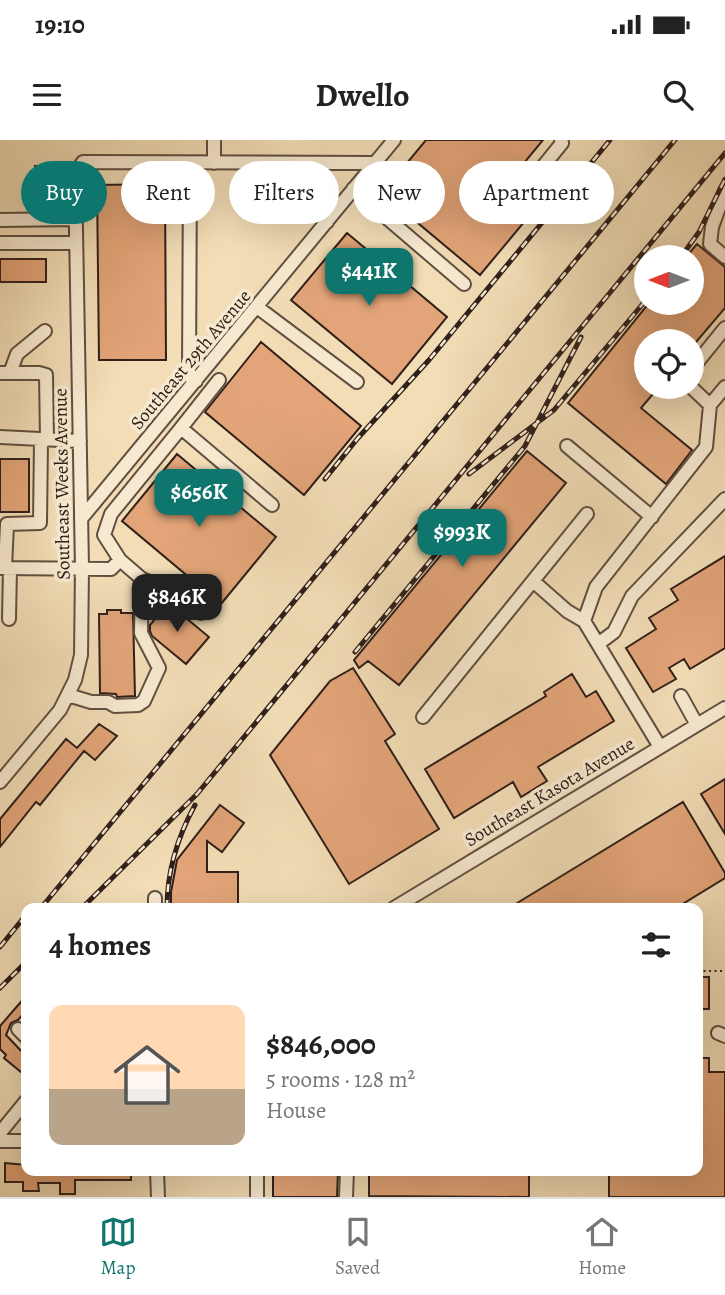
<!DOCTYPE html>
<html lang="en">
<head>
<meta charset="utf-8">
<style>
  :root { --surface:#fff; --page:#f6f6f6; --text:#222; --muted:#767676; --line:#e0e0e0; --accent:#0f766e }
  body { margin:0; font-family:Alegreya,serif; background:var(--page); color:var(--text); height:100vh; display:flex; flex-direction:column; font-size:26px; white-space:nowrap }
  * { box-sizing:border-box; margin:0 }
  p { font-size:23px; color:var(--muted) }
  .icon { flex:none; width:38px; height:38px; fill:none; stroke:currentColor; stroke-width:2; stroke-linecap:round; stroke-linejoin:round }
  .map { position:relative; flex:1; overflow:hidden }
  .details { position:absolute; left:21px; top:763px; width:682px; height:273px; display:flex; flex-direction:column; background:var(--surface); border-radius:14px; box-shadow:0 7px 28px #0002 }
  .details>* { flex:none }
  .top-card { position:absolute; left:21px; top:21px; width:684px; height:63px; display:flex; gap:14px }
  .needle { width:46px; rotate:270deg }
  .controls { position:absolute; left:634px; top:105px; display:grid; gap:14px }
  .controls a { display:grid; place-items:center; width:70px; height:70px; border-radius:50%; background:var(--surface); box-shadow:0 7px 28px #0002; font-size:35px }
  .price { position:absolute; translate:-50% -60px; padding:0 16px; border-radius:14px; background:var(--accent); color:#fff; font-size:23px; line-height:46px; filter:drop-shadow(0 2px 4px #0008) }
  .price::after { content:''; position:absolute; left:50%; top:42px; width:21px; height:16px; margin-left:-10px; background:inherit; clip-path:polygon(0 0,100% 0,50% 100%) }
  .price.current { background:#222; color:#fff }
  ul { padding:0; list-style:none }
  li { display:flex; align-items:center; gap:21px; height:175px; padding:0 28px }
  li span { display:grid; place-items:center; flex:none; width:196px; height:140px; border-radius:14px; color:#555 }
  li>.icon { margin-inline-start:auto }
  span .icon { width:84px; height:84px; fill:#fffc; stroke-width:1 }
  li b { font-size:30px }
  h2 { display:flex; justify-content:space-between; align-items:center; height:84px; padding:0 28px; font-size:30px }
  .tag { padding:0 24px; border-radius:32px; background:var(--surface); box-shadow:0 7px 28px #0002; font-size:24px; line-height:63px }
  .tag.current { background:var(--accent); color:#fff }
  .status { display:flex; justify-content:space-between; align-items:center; height:49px; padding:0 35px; background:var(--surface); direction:ltr }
  .status svg { height:19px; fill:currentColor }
  header { display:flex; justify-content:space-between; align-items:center; height:91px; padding:0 28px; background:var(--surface); font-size:32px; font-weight:700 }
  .tab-bar { display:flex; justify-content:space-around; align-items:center; height:98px; border-top:2px solid var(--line); background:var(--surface); font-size:19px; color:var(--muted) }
  .tab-bar a { display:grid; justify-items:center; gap:4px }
  .tab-bar .current { color:var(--accent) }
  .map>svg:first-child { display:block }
</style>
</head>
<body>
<div class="status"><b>19:10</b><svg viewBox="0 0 49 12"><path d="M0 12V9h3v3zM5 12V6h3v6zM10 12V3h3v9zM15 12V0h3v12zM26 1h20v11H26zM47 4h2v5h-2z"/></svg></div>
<header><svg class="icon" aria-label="menu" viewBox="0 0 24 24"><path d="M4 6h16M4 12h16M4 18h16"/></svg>Dwello<svg class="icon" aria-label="search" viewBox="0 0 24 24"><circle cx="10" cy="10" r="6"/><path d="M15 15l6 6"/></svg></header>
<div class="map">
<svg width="725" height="1057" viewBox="0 0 725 1057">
  <rect width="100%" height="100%" fill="#f2ddb6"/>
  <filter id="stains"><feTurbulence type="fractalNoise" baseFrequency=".00286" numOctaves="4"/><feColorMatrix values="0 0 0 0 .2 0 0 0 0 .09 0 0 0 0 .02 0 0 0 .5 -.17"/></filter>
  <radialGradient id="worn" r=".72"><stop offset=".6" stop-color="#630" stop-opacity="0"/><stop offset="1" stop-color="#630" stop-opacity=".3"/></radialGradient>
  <path fill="#e2a478" stroke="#30201a" stroke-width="2" d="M426,0h117l-47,57 29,24 -45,54 -98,-82z
    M35,26h12l-1,10h7v31h-19z
    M165,44l1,176h-67l-2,-175z
    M347,93l100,84 -55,67 -101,-84z
    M697,104l28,23v41l-34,40v-7h-45v46h13l-18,21 51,42 -26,34 -98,-81 81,-100h42v-46h-5z
    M0,119h46v23h-46z
    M261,202l100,84 -57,69 -99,-83z
    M527,311l39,32 -167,202 -31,-24 -9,7 -5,-8z
    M177,314l99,83 -55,67 -99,-83z
    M0,319h29v53h-29z
    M725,416v92l-35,21 -6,-10 -15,9 7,11 -23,13 -27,-44 30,-19 -7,-11 29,-18 -7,-11z
    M168,463l41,34 -23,27 -34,-28 -2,-5v-6z
    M107,470h14v3h12l2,83 -18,1 -1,-3 -16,-1 -1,-79h8z
    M353,528l42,66 -10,7 54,88 -90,55 -79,-129 60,-74z
    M572,534l14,23 10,-6 18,30 -76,46 9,14 -26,16 -8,-15 -59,36 -29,-49 121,-73 -2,-4z
    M99,584l18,12 -22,24 -11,-9 -44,54 -4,-3 -36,45v-28l10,-12 56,-68 11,9z
    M725,639v55l-24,-40z
    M683,662l42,71v5l-49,30h-167z
    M220,665l24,18 -22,29 -15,-11v31h31v36h-67v-16l6,-32z
    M698,837h11v32h-11z
    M26,856v15l-8,9 -7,3 -5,12 20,21v10l-5,6 -17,-14 2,-3 -6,-6v-23z
    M698,918h11v14h16v125h-116v-26h89z
    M5,1023l21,2v6h105v9h-56v14h-15v-11h-22l1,8h-16v-9h-18z
    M273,1031h65l-1,26h-64z
    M377,1031h152v26l-160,-1v-22h8z"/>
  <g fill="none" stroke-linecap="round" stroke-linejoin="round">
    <g stroke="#604f41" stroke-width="16">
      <path id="minor" d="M214,0v23
        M190,23l-1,213 7,5
        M296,24c29,17 34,23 31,58
        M353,49l111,95
        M523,51l39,-48 -1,-3
        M725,51l-13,36 -2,17 15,13
        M0,80l75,-1
        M0,103h75
        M257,167l100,75
        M691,230l34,-42
        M0,233h39l7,2 1,65
        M10,233l7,-19 28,-23
        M691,247l19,18
        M181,288l38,-48
        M0,297l80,4
        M567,306l85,71
        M81,379l313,-379
        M120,420l-16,-25 7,-21 70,-86 91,77
        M0,428l111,1 9,-9 22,19 -1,54 18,35 -15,33 -6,4 -23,1 -7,-4h-17l-23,-7
        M5,428l2,-44 33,-1 1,-83
        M142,439l40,16 19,18
        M533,441l34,30 17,10 76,126
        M9,479l1,-51
        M584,481l12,-34 110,-140 4,-42 15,-18
        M598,504l16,-12 18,-36 93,-97
        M681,556l16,29
        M423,577l164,-203
        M0,642l60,-72 15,-30 6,-25 1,-87 -7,-394 8,-12 292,1
        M155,758v10
        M394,768l331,-200
        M18,889l8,8
        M718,893l7,3
        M0,993l26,-32
        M0,1001h26
        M157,1031l1,26
        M257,1057v-26
        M346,1057l1,-26"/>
    </g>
    <path stroke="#30201a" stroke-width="2" stroke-dasharray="2 3.5" stroke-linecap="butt" d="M698,831h27"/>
    <use href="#minor" stroke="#f7e9d0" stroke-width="12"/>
    <g stroke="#30201a" stroke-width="5">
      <path id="rail" d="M681,117l18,-25 26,-53
        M469,334l85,-64 92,-110
        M325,339l33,-41 71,-78 181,-220
        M355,512l170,-206 56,-109
        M41,768l634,-768
        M82,768l115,-114 528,-641
        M167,768c0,-37 10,-70 28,-103
        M0,807l26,-32
        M0,848l26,-26"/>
    </g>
    <use href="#rail" stroke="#f7e9d0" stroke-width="2.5" stroke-dasharray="8" stroke-linecap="butt"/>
  </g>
  <g text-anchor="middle" stroke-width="7" stroke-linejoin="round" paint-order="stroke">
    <g font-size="19" fill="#30201a" stroke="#f7e9d0">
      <text transform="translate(190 219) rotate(-50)" y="7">Southeast 29th Avenue</text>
      <text transform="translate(61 344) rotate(-91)" y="7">Southeast Weeks Avenue</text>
      <text transform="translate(549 651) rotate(-31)" y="7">Southeast Kasota Avenue</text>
    </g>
  </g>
  <rect width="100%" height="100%" filter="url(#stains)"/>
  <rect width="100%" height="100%" fill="url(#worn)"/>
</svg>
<div class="controls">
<a><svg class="needle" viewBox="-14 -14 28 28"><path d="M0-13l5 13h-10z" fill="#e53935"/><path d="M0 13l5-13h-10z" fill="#767676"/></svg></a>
<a><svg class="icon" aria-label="locate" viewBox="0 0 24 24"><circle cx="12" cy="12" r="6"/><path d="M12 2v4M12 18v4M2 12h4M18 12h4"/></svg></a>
</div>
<b class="price" style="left:369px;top:168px">$441K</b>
<b class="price" style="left:199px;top:389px">$656K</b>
<b class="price" style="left:462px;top:429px">$993K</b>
<b class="price current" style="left:177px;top:494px">$846K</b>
<div class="top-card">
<a class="tag current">Buy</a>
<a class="tag">Rent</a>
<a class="tag">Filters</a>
<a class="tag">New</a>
<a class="tag">Apartment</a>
</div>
<section class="details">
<h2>4 homes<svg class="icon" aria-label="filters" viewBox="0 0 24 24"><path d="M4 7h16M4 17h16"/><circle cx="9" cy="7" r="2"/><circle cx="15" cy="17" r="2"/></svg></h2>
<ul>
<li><span style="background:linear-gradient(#ffd9b3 60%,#b9a48a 0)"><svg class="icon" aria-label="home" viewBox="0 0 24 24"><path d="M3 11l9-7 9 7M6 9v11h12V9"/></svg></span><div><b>$846,000</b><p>5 rooms · 128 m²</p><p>House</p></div></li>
</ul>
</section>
</div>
<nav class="tab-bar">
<a class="current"><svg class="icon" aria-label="map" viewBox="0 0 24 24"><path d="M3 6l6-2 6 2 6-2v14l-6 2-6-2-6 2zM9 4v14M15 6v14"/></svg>Map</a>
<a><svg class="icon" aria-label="saved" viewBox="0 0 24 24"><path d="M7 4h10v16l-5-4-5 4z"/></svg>Saved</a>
<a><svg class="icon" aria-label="home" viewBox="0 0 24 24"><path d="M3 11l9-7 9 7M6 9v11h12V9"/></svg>Home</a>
</nav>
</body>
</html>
